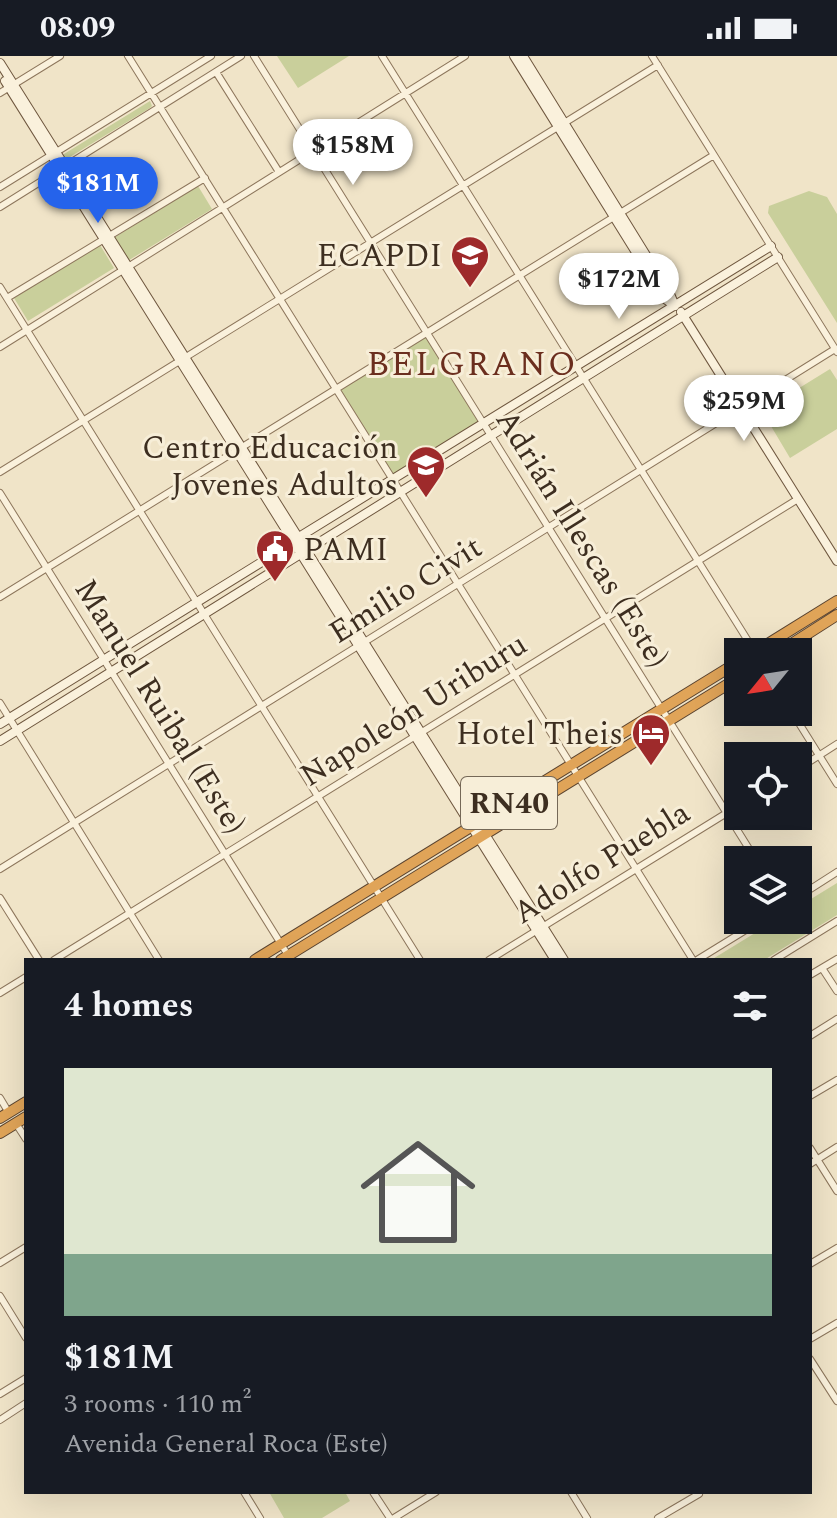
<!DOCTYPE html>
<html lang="en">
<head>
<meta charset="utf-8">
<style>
  :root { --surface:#171b24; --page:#20242c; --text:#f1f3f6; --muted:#9ea1a6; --accent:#2563eb }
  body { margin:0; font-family:Spectral,serif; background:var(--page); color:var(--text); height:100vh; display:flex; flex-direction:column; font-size:30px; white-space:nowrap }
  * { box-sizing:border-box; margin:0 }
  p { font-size:26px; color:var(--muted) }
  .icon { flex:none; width:44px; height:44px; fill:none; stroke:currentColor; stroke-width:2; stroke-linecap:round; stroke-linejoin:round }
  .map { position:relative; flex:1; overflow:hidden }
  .panel { position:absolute; left:24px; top:902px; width:788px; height:536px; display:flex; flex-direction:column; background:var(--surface); border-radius:0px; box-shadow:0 8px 32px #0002 }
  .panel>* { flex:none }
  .needle { width:52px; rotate:240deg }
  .tools { position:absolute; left:724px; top:582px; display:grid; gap:16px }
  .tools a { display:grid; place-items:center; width:88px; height:88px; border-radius:0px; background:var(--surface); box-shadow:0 8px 32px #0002; font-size:40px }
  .price { position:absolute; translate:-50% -68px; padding:0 18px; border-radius:28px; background:#fff; color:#222; font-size:26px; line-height:52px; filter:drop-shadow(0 2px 4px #0008) }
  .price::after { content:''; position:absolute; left:50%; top:48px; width:24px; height:18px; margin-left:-12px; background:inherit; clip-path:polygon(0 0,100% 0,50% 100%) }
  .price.on { background:var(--accent); color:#fff }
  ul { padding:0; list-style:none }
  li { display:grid; align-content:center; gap:16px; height:424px; padding:0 40px }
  li span { display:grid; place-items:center; height:248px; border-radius:0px; color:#555 }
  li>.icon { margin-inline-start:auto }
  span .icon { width:144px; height:144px; fill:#fffc; stroke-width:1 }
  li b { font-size:34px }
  h2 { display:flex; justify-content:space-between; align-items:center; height:96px; padding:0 40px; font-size:34px }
  .status { display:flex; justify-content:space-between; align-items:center; height:56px; padding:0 40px; background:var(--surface); direction:ltr }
  .status svg { height:22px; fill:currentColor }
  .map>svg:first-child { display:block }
</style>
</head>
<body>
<div class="status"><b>08:09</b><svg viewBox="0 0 49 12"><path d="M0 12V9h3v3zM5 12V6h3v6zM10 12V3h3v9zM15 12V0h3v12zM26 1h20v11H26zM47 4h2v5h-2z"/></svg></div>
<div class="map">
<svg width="837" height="1462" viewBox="0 0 837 1462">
  <rect width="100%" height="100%" fill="#f0e4c8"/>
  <path fill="#c9cf9b" d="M277,0h72l-51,32z
    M150,45l2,5 -2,2 -85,52 -3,-4 2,-2z
    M198,130l14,23 -86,53 -14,-23z
    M809,135l18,6 10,17v109l-69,-110 1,-7z
    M100,189l14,23 -86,53 -14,-23z
    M427,277l56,90 -90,56 -56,-90z
    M830,313l7,11v49l-47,29 -28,-47z
    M837,827v32l-73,45h-53l65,-40h22v-13z
    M269,1436h76l5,9 -28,17h-38z"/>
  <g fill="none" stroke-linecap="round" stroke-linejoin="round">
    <g stroke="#8d765c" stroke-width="8">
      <path id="street" d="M128,0l565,904
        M254,0l502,804
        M382,0l373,596
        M652,0l185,296
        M216,16l63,100
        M0,37l60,-37
        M0,131l211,-131
        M0,151l241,-151
        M0,231l420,673
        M7,242l198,-120
        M0,291l465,-291
        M0,416l658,-407
        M0,437l291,467
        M0,541l714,-442
        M0,647l159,257
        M792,656l45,72
        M798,713l39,-25
        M0,813l835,-520
        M798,841l39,-25
        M0,842l39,62
        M54,904l744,-461
        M489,904l249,-154
        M697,904l65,-40
        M774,904l63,-39
        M822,912l15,23
        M810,919l27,-16
        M0,937l26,-16
        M810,980l27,-17
        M810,1040l27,-16
        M0,1042l9,15
        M15,1066l11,17
        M810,1092l27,43
        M810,1108l27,-17
        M0,1207l26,-16
        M810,1208l27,-16
        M0,1240l26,42
        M810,1283l27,-16
        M810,1303l27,42
        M0,1338l26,-16
        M0,1364l26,-17
        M244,1436l16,26
        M373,1436l17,26
        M571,1436l16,26
        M394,1462l42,-26
        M658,1462l41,-24"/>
    </g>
    <g stroke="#6f573f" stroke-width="10">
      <path id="secondary" d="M514,0l151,243 10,7 -5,-12 -147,-238
        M0,7l564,897
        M5,25l550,879
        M681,256l156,249
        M0,668l294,-182 5,-5 472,-291
        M0,685l778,-484"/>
    </g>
    <g stroke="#5b4430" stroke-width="12">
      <path id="highway" d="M755,596l82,-51
        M779,596l58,-37
        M255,904l483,-298
        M281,904l457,-282
        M0,1062l26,-16
        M0,1077l26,-16"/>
    </g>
    <use href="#street" stroke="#faf1dc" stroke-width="6"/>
    <use href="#secondary" stroke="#faf1dc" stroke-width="8"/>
    <use href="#highway" stroke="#e0a458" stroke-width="10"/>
  </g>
  <defs>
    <g id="school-pin" transform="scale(2)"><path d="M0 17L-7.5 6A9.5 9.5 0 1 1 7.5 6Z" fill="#9e2a2b" stroke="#f7eed8"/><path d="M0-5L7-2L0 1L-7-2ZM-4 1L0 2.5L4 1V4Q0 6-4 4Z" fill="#fff"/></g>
    <g id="university-pin" transform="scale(2)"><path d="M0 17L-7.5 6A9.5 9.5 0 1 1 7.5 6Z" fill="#9e2a2b" stroke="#f7eed8"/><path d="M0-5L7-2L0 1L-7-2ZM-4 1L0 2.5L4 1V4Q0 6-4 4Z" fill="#fff"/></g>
    <g id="civic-pin" transform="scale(2)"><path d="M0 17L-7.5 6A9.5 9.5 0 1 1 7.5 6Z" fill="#9e2a2b" stroke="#f7eed8"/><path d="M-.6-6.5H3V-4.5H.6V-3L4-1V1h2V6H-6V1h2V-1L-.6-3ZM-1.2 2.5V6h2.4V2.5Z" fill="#fff"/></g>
    <g id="hotel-pin" transform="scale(2)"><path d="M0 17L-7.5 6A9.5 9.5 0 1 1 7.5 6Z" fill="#9e2a2b" stroke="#f7eed8"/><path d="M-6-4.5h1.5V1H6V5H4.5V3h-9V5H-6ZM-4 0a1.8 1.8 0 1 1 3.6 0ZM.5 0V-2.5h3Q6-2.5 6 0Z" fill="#fff"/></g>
  </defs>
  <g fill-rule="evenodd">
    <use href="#school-pin" x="470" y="199"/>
    <use href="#university-pin" x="426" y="409"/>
    <use href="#civic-pin" x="275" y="493"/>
    <use href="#hotel-pin" x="651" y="677"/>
  </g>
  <g text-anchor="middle" stroke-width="6" stroke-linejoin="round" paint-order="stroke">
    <rect fill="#f7eed8" stroke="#756857" stroke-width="2" x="461" y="721" width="96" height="52" rx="6"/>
    <g font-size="30" font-weight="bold" fill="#3d2e20">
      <text x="509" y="757">RN40</text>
    </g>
    <g font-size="32" fill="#3d2e20" stroke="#f7eed8" text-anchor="end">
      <text x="442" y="210">ECAPDI</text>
      <text x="398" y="402">Centro Educación<tspan x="398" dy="37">Jovenes Adultos</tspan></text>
      <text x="303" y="504" text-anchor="start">PAMI</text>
      <text x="623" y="688">Hotel Theis</text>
    </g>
    <g font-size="32" fill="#3d2e20" stroke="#f7eed8">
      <text transform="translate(583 482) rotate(58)" y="11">Adrián Illescas (Este)</text>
      <text transform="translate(405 533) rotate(-32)" y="11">Emilio Civit</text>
      <text transform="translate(161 650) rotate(58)" y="11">Manuel Ruibal (Este)</text>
      <text transform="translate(413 653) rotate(-32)" y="11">Napoleón Uriburu</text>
      <text transform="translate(601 806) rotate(-32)" y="11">Adolfo Puebla</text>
    </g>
    <g font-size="34" letter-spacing="2" fill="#6b2e1e" stroke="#f7eed8">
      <text x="472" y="319">BELGRANO</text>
    </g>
  </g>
</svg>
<div class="tools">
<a><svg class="needle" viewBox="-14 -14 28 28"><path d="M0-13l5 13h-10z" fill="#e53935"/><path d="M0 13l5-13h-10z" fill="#9ea1a6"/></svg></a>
<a><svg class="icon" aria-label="locate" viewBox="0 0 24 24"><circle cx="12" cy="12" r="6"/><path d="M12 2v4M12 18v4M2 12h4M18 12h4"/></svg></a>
<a><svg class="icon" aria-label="layers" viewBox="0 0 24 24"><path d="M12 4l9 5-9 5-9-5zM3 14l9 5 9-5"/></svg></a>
</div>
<b class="price" style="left:353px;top:131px">$158M</b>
<b class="price on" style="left:98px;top:169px">$181M</b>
<b class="price" style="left:619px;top:265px">$172M</b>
<b class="price" style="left:744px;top:387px">$259M</b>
<section class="panel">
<h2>4 homes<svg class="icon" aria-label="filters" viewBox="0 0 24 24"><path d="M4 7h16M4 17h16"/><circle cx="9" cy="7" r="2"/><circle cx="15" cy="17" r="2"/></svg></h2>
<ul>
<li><span style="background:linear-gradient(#dfe7d0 75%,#7fa58c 0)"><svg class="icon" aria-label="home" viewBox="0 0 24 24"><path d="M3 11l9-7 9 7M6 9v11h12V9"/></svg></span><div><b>$181M</b><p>3 rooms · 110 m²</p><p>Avenida General Roca (Este)</p></div></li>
</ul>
</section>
</div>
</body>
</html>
